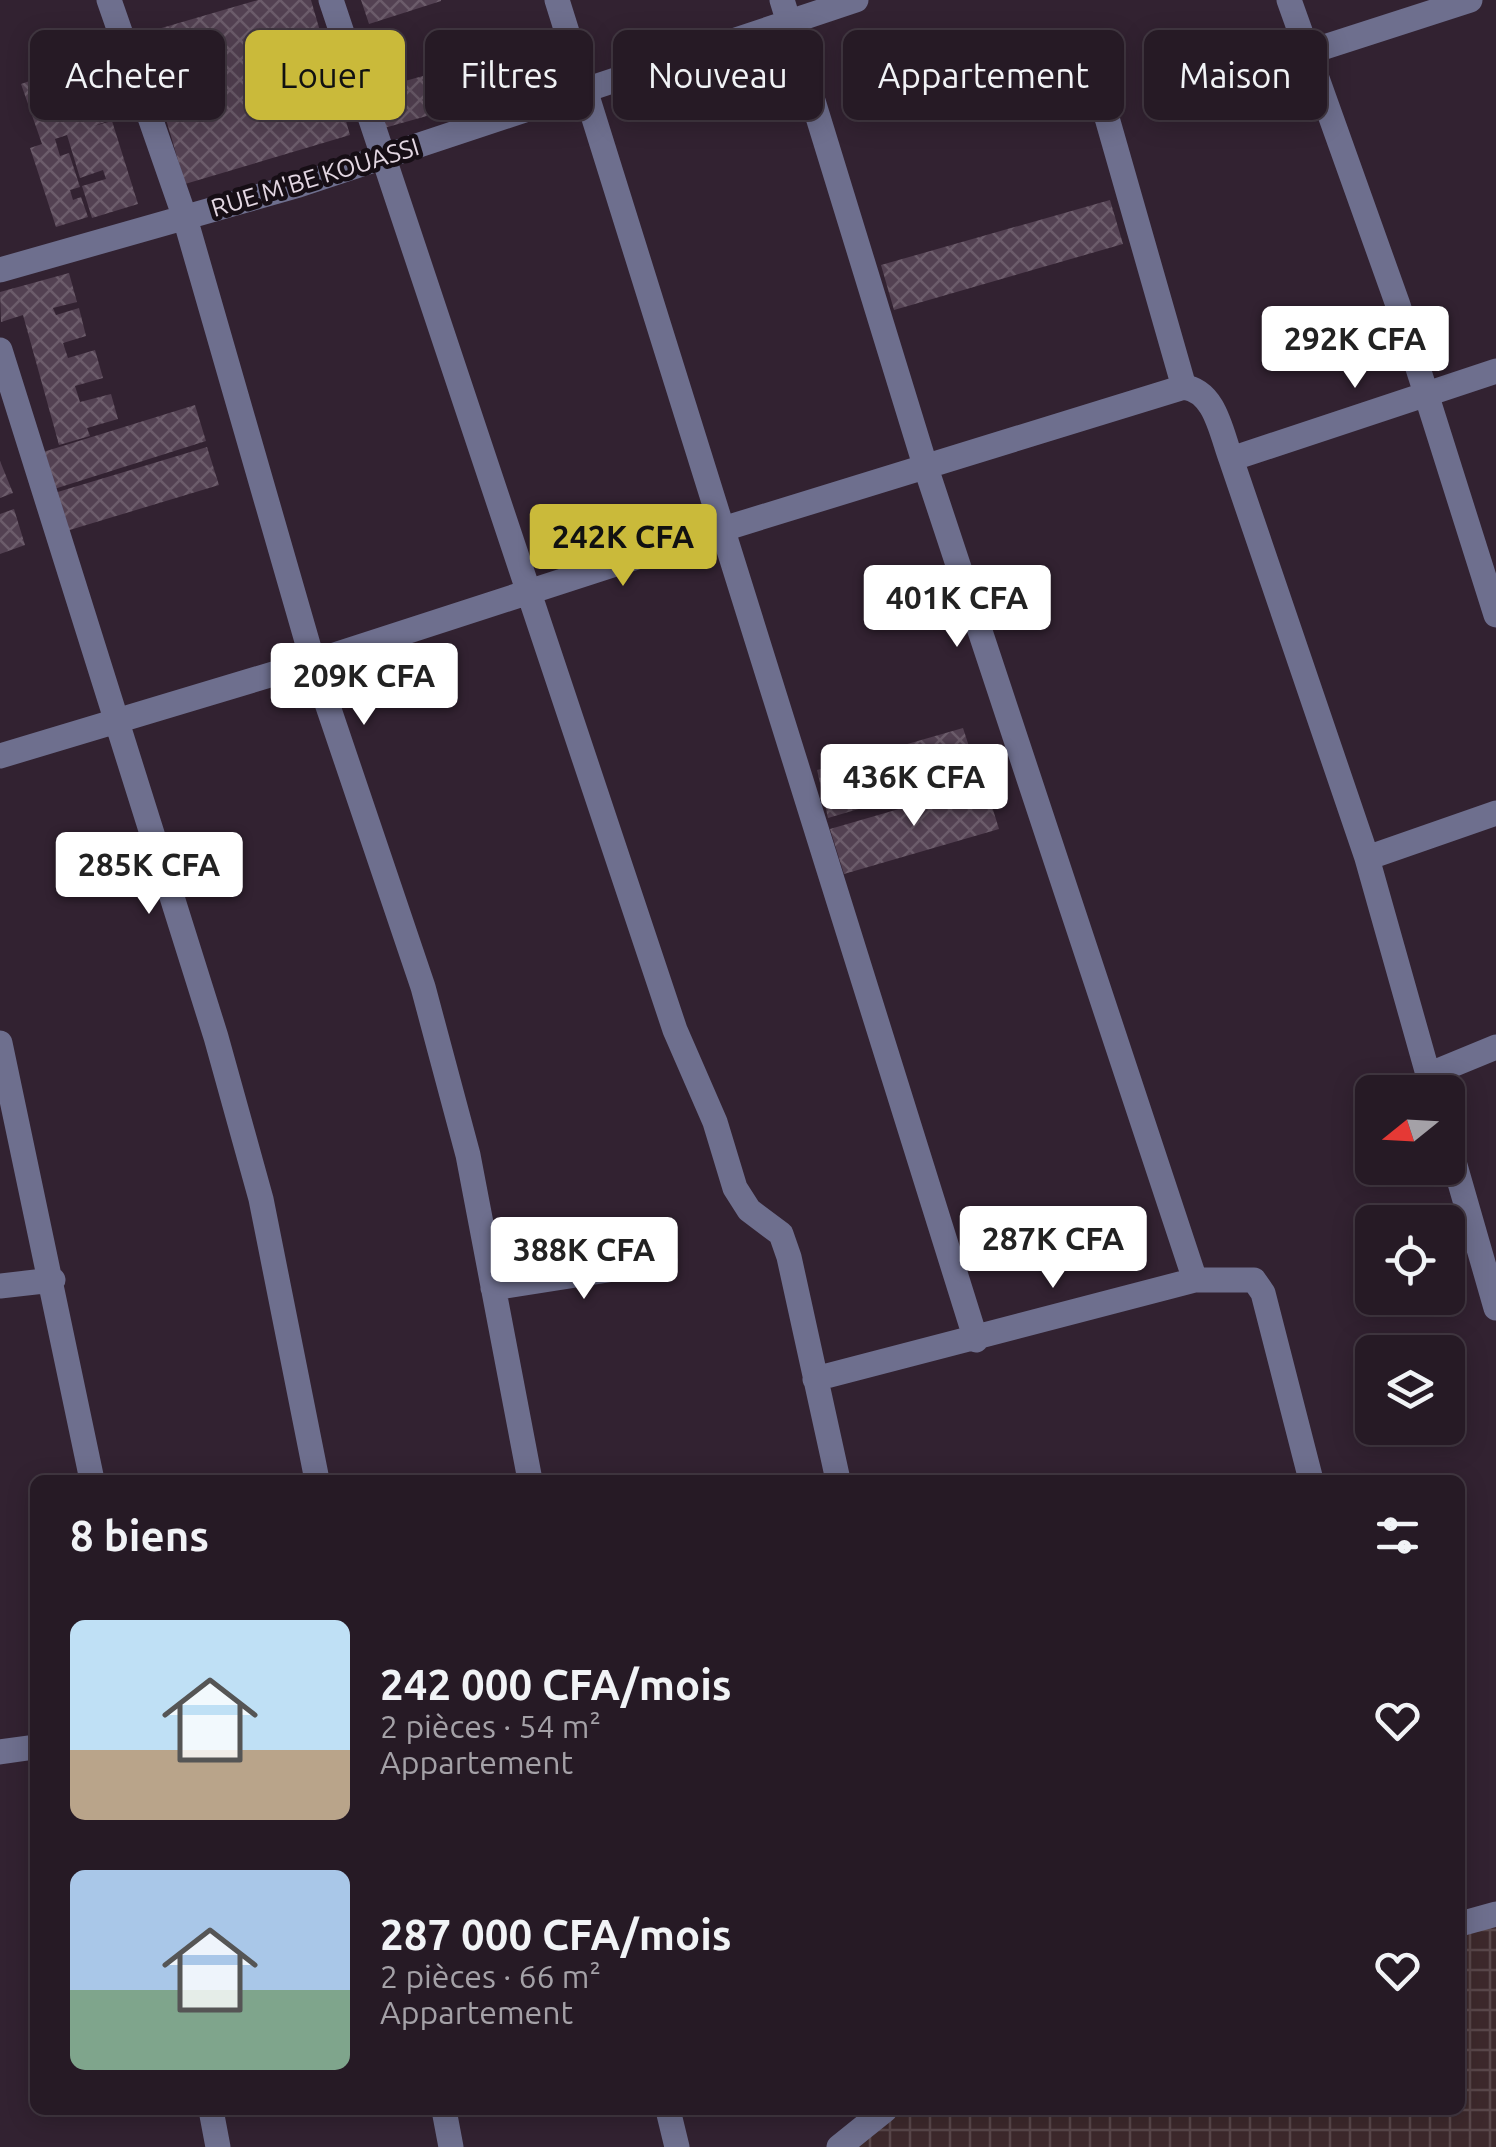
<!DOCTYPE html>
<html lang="fr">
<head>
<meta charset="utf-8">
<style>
  :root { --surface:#261a25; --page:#2e232d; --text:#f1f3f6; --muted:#a4a1a7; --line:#423842; --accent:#caba3a }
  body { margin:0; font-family:Ubuntu,sans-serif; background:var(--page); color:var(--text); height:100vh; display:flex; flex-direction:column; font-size:38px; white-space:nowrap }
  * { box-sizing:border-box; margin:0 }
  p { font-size:32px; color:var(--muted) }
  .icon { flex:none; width:55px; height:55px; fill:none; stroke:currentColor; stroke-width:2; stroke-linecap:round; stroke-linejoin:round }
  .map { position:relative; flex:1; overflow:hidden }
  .sheet { position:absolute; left:30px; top:1475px; width:1435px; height:640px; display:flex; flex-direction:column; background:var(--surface); border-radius:15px; box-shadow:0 5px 25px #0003,0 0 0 2px var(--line) }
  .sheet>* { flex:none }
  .top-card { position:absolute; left:30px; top:30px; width:1438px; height:90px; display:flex; gap:20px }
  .needle { width:65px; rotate:252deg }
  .controls { position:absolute; left:1355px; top:1075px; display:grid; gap:20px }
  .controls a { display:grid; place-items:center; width:110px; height:110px; border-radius:15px; background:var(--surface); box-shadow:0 5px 25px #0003,0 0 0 2px var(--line); font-size:50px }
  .price { position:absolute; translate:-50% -85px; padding:0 22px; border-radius:10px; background:#fff; color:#222; font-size:32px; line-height:65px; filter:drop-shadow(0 2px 5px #0008) }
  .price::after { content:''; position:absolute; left:50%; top:60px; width:30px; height:22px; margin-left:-15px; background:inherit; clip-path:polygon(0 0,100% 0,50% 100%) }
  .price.on { background:var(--accent); color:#111 }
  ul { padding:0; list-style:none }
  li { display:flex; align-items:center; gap:30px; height:250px; padding:0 40px }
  li span { display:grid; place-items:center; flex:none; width:280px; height:200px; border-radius:15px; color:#555 }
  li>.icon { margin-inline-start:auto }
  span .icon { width:120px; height:120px; fill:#fffc; stroke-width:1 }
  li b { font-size:42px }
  h2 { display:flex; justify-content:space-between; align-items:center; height:120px; padding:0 40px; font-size:42px }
  .pill { padding:0 35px; border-radius:15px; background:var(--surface); box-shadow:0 5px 25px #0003,0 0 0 2px var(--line); font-size:35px; line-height:90px }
  .pill.on { background:var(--accent); color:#111 }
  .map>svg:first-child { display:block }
</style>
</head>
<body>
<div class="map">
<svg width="1496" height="2147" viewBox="0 0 1496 2147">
  <defs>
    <pattern id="industrial-grid" width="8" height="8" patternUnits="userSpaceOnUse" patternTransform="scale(2.5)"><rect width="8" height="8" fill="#3d292c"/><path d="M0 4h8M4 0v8" fill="none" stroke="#59474a"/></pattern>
    <pattern id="building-cross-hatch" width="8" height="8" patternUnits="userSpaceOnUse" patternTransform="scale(2.5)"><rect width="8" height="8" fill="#534152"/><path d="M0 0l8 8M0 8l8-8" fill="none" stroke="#6c5c6b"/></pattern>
  </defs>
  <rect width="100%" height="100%" fill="#322231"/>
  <path fill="url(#industrial-grid)" d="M1496,1914v233h-657l46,-37h575v-186z"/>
  <path fill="url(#building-cross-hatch)" d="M258,0h53l39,135 -165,49 -44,-150z
    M361,0h80v1l-72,23z
    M530,46l11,38 -157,44 -11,-38z
    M96,58l20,60 -22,8 18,-5 26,83 -46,14 -10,-32 24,-7 -3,-9 -23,8 -13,-43 -12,4 5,17 9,-3 11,34 -10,3 3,10 8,-3 7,20 -32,10 -26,-79 12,-4 -21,-60z
    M1110,200l13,44 -229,66 -13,-45z
    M69,273l8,29 -24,6 3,7 23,-7 7,28 -23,7 5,15 27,-8 8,28 -28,8 5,16 31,-8 7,25 -31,9 3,8 -31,9 -36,-130 -22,7 -1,-30z
    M195,405l11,36 -155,49 -11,-37z
    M207,447l12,38 -156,47 -12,-38z
    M0,461l13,32 -13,5z
    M14,509l11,36 -25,9v-40z
    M963,728l15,46 -150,44 -11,-48z
    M985,784l14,45 -155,45 -14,-45z"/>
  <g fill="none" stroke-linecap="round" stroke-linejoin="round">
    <path stroke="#6e6f8e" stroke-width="25" d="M109,0l76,218 128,444 110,325 45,168 62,325
      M331,0l344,1030 40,92 20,66 14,22 32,24 8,23 49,223
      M557,0l419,1340
      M782,0l143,465 270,815
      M1289,0l109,305 98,310
      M1309,52l161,-52
      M1091,62l93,325
      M0,270l299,-85 557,-185
      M0,350l216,687 45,162 56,281
      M1231,459l265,-88
      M0,756l313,-94 410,-133 461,-142c31,4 37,45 47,72l136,399 66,234
      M1367,858l129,-45
      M0,1043l92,437
      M1428,1075l68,-28
      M1448,1141l48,167
      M0,1286l53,-6
      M493,1288l172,-27
      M815,1379l380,-99h59l9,13 48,187
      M0,1752l35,-5
      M1460,1924l36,-10
      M211,2110l7,37
      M444,2110l7,37
      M668,2110l9,37
      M839,2147l46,-37"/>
  </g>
  <g text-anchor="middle" stroke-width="9" stroke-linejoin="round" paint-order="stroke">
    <g font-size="25" fill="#e3d7e2" stroke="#160e15">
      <text transform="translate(315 177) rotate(-17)" y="9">RUE M'BE KOUASSI</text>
    </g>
  </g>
</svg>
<div class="controls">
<a><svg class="needle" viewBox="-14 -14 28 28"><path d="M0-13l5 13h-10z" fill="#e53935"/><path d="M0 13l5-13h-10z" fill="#a4a1a7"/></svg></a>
<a><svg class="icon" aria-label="locate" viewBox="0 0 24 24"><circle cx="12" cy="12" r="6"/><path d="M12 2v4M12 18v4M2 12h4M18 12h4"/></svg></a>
<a><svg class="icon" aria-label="layers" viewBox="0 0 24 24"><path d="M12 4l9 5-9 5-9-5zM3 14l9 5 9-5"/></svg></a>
</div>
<b class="price" style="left:1355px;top:391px">292K CFA</b>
<b class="price on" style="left:623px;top:589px">242K CFA</b>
<b class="price" style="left:957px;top:650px">401K CFA</b>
<b class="price" style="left:364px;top:728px">209K CFA</b>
<b class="price" style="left:914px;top:829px">436K CFA</b>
<b class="price" style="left:149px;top:917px">285K CFA</b>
<b class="price" style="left:1053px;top:1291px">287K CFA</b>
<b class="price" style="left:584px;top:1302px">388K CFA</b>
<div class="top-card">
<a class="pill">Acheter</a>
<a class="pill on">Louer</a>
<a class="pill">Filtres</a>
<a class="pill">Nouveau</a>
<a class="pill">Appartement</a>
<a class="pill">Maison</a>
</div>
<section class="sheet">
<h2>8 biens<svg class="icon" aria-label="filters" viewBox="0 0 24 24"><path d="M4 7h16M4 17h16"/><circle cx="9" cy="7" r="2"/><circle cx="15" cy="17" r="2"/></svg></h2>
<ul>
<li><span style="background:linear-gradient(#bfe0f5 65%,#b9a48a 0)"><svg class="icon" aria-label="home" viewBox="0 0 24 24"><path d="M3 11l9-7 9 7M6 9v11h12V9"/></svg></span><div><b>242 000 CFA/mois</b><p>2 pièces · 54 m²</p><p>Appartement</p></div><svg class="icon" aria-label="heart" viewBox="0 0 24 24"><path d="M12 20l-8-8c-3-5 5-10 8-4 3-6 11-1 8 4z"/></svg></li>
<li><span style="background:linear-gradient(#a9c7e8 60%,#7fa58c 0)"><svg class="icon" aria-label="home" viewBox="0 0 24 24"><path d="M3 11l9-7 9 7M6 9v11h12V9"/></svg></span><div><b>287 000 CFA/mois</b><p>2 pièces · 66 m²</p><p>Appartement</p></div><svg class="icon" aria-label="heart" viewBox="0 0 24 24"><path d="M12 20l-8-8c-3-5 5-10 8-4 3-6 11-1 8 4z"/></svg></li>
</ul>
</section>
</div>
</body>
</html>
